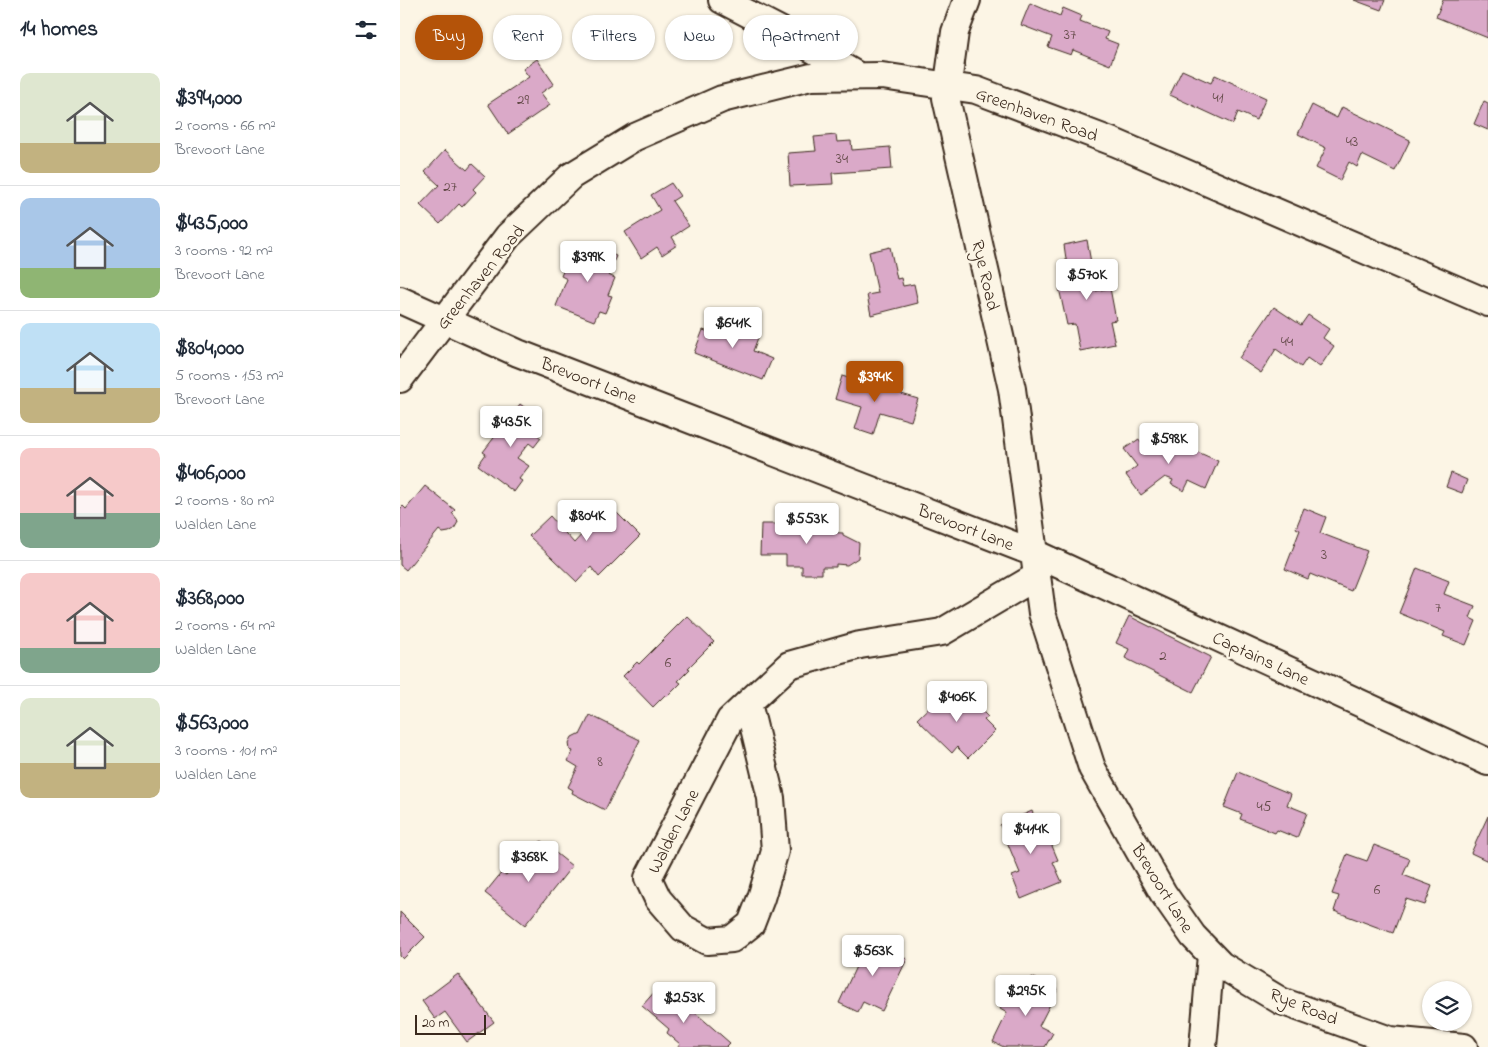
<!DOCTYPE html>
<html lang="en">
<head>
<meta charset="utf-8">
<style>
  :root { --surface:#fff; --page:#f2f2f3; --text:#1f2937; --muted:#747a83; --line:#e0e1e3; --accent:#b45309 }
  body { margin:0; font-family:"Indie Flower",sans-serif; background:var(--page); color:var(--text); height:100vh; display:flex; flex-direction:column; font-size:19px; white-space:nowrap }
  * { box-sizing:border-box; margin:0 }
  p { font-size:16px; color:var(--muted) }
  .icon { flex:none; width:28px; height:28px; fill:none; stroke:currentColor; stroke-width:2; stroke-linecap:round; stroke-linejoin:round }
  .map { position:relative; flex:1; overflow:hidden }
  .drawer { display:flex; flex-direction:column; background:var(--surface); width:400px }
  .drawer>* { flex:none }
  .top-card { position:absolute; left:15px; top:15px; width:475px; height:45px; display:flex; gap:10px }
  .fabs { position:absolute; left:1022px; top:981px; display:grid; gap:10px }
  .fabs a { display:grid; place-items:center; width:50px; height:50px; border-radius:50%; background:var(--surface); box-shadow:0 1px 4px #0004; font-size:25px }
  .scale { position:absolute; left:15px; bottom:12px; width:71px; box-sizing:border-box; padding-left:5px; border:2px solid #3b2a1e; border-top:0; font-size:14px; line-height:18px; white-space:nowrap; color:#3b2a1e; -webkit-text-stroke:4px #fcf5e5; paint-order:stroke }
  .price { position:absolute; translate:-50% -42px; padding:0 11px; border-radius:5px; background:#fff; color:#222; font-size:16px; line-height:32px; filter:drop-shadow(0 1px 2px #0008) }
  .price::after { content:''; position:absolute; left:50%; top:30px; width:15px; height:11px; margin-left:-8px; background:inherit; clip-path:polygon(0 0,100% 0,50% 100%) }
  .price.current { background:var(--accent); color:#fff }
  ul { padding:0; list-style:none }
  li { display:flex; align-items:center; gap:15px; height:125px; padding:0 20px }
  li+li { border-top:1px solid var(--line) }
  li span { display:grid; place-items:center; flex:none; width:140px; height:100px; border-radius:10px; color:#555 }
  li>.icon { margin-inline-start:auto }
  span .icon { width:60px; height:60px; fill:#fffc; stroke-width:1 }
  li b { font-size:21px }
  h2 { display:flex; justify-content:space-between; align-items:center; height:60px; padding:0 20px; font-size:21px }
  .pill { padding:0 18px; border-radius:22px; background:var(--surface); box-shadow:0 1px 4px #0004; font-size:18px; line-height:45px }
  .pill.current { background:var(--accent); color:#fff }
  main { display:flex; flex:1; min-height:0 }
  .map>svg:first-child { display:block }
</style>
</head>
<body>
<main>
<section class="drawer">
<h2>14 homes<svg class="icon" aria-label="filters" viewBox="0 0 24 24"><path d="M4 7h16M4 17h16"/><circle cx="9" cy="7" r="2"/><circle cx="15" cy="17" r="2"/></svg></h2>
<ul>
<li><span style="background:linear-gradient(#dfe7d0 70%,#c2b280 0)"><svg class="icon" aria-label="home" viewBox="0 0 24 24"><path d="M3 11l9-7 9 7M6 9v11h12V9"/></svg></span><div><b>$394,000</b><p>2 rooms · 66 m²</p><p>Brevoort Lane</p></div></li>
<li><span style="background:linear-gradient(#a9c7e8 70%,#8fb573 0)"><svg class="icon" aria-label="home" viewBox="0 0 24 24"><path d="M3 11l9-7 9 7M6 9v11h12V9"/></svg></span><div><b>$435,000</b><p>3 rooms · 92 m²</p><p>Brevoort Lane</p></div></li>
<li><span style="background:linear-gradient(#bfe0f5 65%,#c2b280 0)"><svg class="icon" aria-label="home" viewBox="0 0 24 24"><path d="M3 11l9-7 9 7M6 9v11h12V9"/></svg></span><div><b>$804,000</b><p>5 rooms · 153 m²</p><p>Brevoort Lane</p></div></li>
<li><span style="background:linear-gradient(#f6c9c9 65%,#7fa58c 0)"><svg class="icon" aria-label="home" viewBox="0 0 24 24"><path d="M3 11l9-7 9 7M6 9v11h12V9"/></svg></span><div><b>$406,000</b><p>2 rooms · 80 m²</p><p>Walden Lane</p></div></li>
<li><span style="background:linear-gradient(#f6c9c9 75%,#7fa58c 0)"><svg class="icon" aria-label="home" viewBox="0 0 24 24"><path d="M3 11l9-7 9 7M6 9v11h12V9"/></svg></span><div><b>$368,000</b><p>2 rooms · 64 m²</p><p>Walden Lane</p></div></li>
<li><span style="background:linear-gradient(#dfe7d0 65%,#c2b280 0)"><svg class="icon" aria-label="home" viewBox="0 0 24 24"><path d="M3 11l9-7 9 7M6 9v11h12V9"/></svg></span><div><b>$563,000</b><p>3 rooms · 101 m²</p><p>Walden Lane</p></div></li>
</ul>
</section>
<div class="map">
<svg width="1088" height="1047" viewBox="0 0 1088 1047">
  <rect width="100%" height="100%" fill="#fcf5e5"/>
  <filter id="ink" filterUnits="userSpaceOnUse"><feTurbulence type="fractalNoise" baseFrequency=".02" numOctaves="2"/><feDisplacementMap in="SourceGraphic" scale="10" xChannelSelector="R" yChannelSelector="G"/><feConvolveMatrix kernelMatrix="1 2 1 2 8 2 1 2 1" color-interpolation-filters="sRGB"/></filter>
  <g filter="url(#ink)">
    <path fill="#daa9c8" stroke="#3b2a1e" d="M954,0h31l-4,10z
      M1043,0h45v38l-52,-21z
      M630,3l30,13 3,-8 19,8 -2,5 28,11 -3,7 13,5 -8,21 -37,-15 -2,5 -23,-8 4,-10 -31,-12z
      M137,59l17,25 -13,9 9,12 -42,29 -20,-30 41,-27 -6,-8z
      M782,70l29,13 4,-8 51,23 -10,22 -18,-8 -5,12 -63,-29z
      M1084,101l4,2v27l-14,-6z
      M912,105l25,13 5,-11 68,33 -15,31 -33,-16 -5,12 -8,-5 -9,18 -24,-12 10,-20 -28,-14z
      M436,135l1,7 14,-1 1,9 38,-3 2,22 -60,4 1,11 -43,2 -2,-33 28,-2 -2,-14z
      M45,150l22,20 5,-6 13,12 -12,13 3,3 -14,15 -3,-3 -19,20 -20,-19 19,-20 -14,-13z
      M271,183l9,13 -8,5 17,25 -17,11 5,8 -15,10 -5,-8 -16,11 -16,-26 35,-22 -9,-15z
      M687,240l9,51 14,-3 6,32 -6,1 5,23 -35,7 -5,-27 -8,1 -8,-37 11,-2 -6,-41z
      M183,242l33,14 -8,19 7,3 -7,17 4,1 -7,17 -6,-2 -5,10 -38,-15 11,-27 -6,-3 7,-16 6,3z
      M490,247l7,32 4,-1 2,8 11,-2 4,19 -47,12 -4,-20 11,-2 -9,-41z
      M874,307l27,18 7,-10 21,14 -6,9 11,8 -14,21 -13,-9 -6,9 -25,-18 -15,24 -22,-15z
      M317,319l42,16 -6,16 19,8 -9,21 -69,-27 9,-23 9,3z
      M442,376l76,23 -7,22 -31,-9 -7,23 -18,-6 7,-22 -27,-8z
      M120,404l19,14 -8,12 10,8 -7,9 -5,-4 -12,15 12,8 -10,13 3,2 -8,11 -36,-27 8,-11 -3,-2z
      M759,435l59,26 -12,28 -17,-8 -5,10 -13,-7 2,-4 -8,-3 -24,18 -15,-20 11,-9 -13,-17 15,-10 11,15z
      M1051,473l16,7 -5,13 -16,-6z
      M25,486l30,24 -3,3 5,6 1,3 -4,7 -5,3 -6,1 -4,-3 -33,40 -6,-5v-56l3,-3 3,3z
      M206,502l34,34 -41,41 -8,-10 -14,15 -48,-46 21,-20 24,27 10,-11 -6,-6z
      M904,508l22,9 -6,16 47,18 -16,40 -41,-17 -2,5 -23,-10 15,-39 -4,-2z
      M393,516l7,1 6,3 5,6 10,2 2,4 20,1v2l16,8 -1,15 -11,7 -11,-1v3h-14v7h-20v-8h-16v-11h-26l1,-31h18l6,-6z
      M1017,568l32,13 -5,13 31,12 -5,12 6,3 -10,24 -23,-9 2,-4 -46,-19z
      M287,616l27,26 -26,26 2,1 -12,12 3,2 -14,14 -2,-2 -12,12 -30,-31 14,-14 2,2z
      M729,616l82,41 -18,35 -68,-34 4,-9 -13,-6z
      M560,689l28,28 -4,3 11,11 -27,27 -11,-11 -5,6 -35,-34 27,-26 6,6z
      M190,715l50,25 -35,70 -33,-17 1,-3 -5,-3 10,-20 -10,-6 5,-10 -3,-1 -1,-7 3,-6 6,-3 2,1z
      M838,772l53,22 -4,11 20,8 -10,25 -20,-8 -2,3 -35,-14 2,-5 -18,-7z
      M632,811l11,25 4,-2 11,26 -5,2 9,20 -41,17 -9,-23 8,-3 -20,-48z
      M1088,816v45l-17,-8z
      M141,841l31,25 -47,59 -40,-32 17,-21 4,3 9,-11 5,4z
      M974,845l36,14 -7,16 29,11 -7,19 -19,-6 -13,34 -59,-22 5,-15 -7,-2 15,-40 20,7z
      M0,912l25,25 -22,22 -3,-3z
      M466,939l41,20 -25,52 -19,-9 -5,10 -19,-9 21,-45 -2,-1z
      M58,974l36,48 -27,20 -22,-30 -10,7 -13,-18z
      M632,977l26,12 -19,37 14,7 -8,14h-41l-11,-5 14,-29 -7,-4 7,-15 14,6z
      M257,989l28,24 5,-5 40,35 -4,4h-48l2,-3 -13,-11 2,-4 -27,-23z"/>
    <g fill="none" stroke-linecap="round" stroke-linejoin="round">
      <g stroke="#3b2a1e" stroke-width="30">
        <path id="minor" d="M322,0l60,31 76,45
          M567,0l-12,32 -9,66 66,291 30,224 50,155 71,125 30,43 28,29 60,36 109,39 74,7
          M0,300l118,53 516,200 454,209
          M0,379l108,-143 63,-60 64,-39 87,-38 89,-22 71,-1 94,14 140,53 372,160
          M348,703l23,95 4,53 -14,47 -10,26 -19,15 -25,2 -24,-13 -25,-29 -10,-21 82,-158z
          M348,703l41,-38 71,-20 82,-13 95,-56
          M803,1047l8,-92"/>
      </g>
      <use href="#minor" stroke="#fcf5e5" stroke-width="26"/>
    </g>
  </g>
  <g text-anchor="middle" stroke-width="5" stroke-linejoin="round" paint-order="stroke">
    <g font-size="15" fill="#634a48">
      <text x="670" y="39">37</text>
      <text x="818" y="102">41</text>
      <text x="123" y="104">29</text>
      <text x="952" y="146">43</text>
      <text x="442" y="163">34</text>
      <text x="50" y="191">27</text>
      <text x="887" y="346">44</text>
      <text x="924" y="559">3</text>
      <text x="1038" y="612">7</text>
      <text x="763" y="660">2</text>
      <text x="268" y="667">6</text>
      <text x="200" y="766">8</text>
      <text x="864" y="811">45</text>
      <text x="977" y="894">6</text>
    </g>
    <g font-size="18" fill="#3b2a1e" stroke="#fcf5e5">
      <text transform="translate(637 114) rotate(20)" y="6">Greenhaven Road</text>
      <text transform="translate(586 275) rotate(77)" y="6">Rye Road</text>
      <text transform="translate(80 277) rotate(-51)" y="6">Greenhaven Road</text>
      <text transform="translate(189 380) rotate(21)" y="6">Brevoort Lane</text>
      <text transform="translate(566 527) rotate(21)" y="6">Brevoort Lane</text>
      <text transform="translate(861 658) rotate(25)" y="6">Captains Lane</text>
      <text transform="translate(273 831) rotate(-63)" y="6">Walden Lane</text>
      <text transform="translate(763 888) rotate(58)" y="6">Brevoort Lane</text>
      <text transform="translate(904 1006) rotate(22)" y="6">Rye Road</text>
    </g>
  </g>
</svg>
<div class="fabs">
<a><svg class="icon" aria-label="layers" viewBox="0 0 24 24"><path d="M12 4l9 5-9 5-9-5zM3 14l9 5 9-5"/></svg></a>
</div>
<div class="scale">20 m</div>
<b class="price" style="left:188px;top:283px">$399K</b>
<b class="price" style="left:687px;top:301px">$570K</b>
<b class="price" style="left:333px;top:349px">$641K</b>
<b class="price current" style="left:475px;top:403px">$394K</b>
<b class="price" style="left:111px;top:448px">$435K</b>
<b class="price" style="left:769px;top:465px">$598K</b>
<b class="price" style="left:187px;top:542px">$804K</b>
<b class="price" style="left:407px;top:545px">$553K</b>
<b class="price" style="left:557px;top:723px">$406K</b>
<b class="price" style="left:631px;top:855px">$414K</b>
<b class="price" style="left:129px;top:883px">$368K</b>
<b class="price" style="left:473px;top:977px">$563K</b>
<b class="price" style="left:626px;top:1017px">$295K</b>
<b class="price" style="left:284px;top:1024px">$253K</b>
<div class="top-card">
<a class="pill current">Buy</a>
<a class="pill">Rent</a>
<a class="pill">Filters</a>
<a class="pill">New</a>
<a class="pill">Apartment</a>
</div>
</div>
</main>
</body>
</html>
